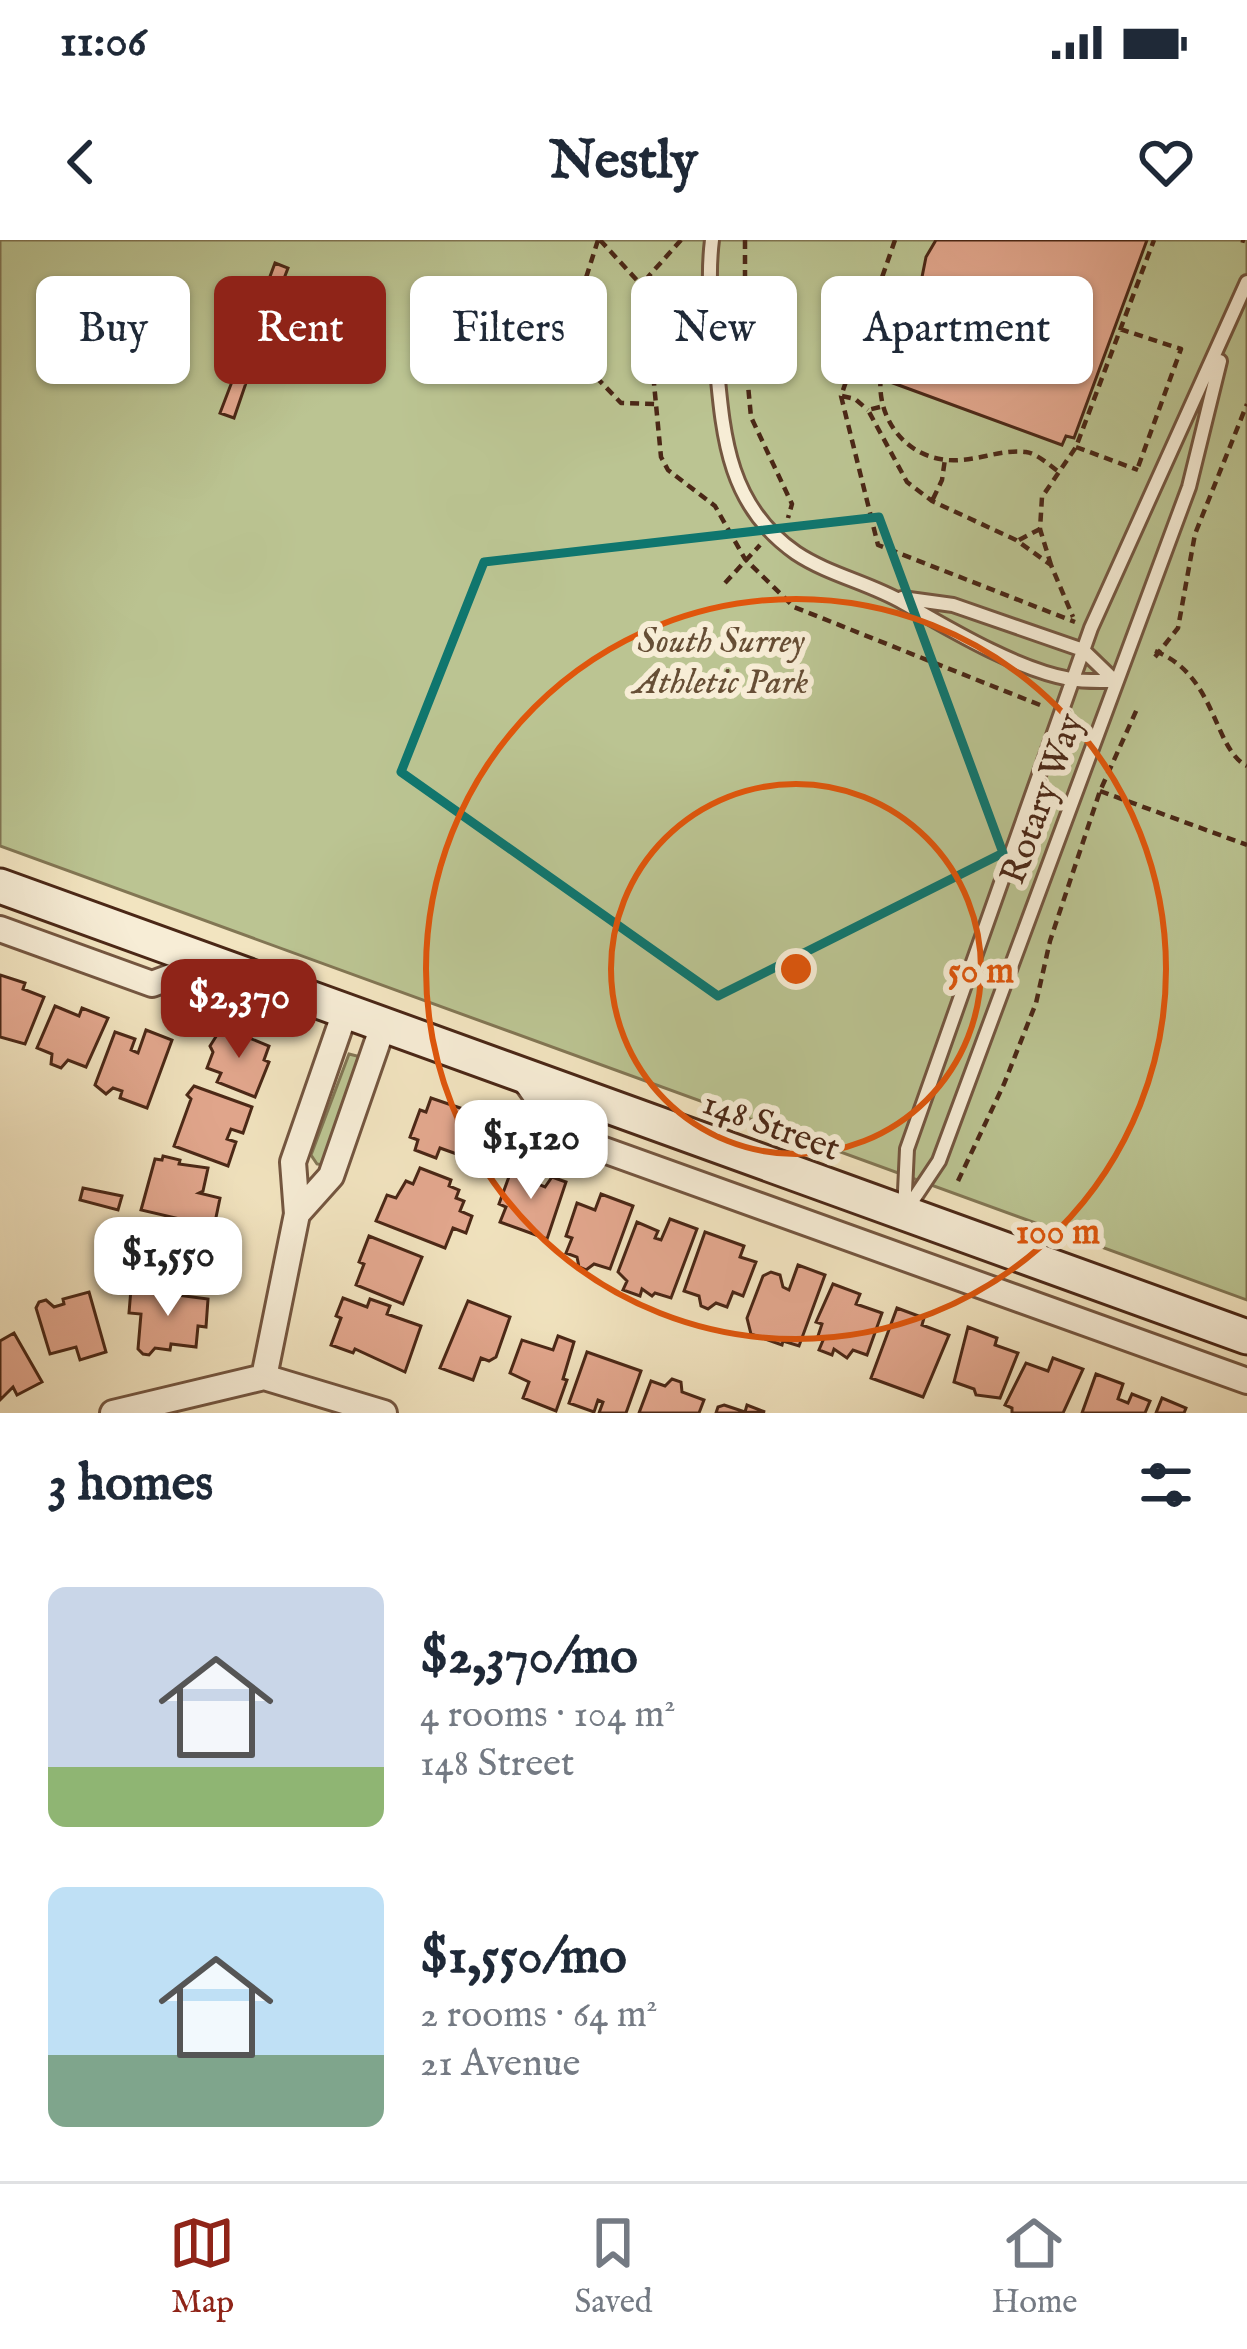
<!DOCTYPE html>
<html lang="en">
<head>
<meta charset="utf-8">
<style>
  :root { --surface:#fff; --page:#f2f2f3; --text:#1f2937; --muted:#747a83; --line:#e0e1e3; --accent:#8f2418 }
  body { margin:0; font-family:"IM FELL English",serif; background:var(--page); color:var(--text); height:100vh; display:flex; flex-direction:column; font-size:45px; white-space:nowrap }
  * { box-sizing:border-box; margin:0 }
  p { font-size:39px; color:var(--muted) }
  .icon { flex:none; width:66px; height:66px; fill:none; stroke:currentColor; stroke-width:2; stroke-linecap:round; stroke-linejoin:round }
  .map { position:relative; height:1173px; overflow:hidden }
  .details { display:flex; flex-direction:column; background:var(--surface); flex:1 }
  .details>* { flex:none }
  .hud { position:absolute; left:36px; top:36px; width:1176px; height:108px; display:flex; gap:24px }
  .price { position:absolute; translate:-50% -102px; padding:0 27px; border-radius:24px; background:#fff; color:#222; font-size:39px; line-height:78px; filter:drop-shadow(0 3px 6px #0008) }
  .price::after { content:''; position:absolute; left:50%; top:72px; width:36px; height:27px; margin-left:-18px; background:inherit; clip-path:polygon(0 0,100% 0,50% 100%) }
  .price.current { background:var(--accent); color:#fff }
  ul { padding:0; list-style:none }
  li { display:flex; align-items:center; gap:36px; height:300px; padding:0 48px }
  li span { display:grid; place-items:center; flex:none; width:336px; height:240px; border-radius:18px; color:#555 }
  li>.icon { margin-inline-start:auto }
  span .icon { width:144px; height:144px; fill:#fffc; stroke-width:1 }
  li b { font-size:51px }
  h2 { display:flex; justify-content:space-between; align-items:center; height:144px; padding:0 48px; font-size:51px }
  .pill { padding:0 42px; border-radius:18px; background:var(--surface); box-shadow:0 3px 9px #0004; font-size:42px; line-height:108px }
  .pill.current { background:var(--accent); color:#fff }
  .status { display:flex; justify-content:space-between; align-items:center; height:84px; padding:0 60px; background:var(--surface); direction:ltr }
  .status svg { height:33px; fill:currentColor }
  header { display:flex; justify-content:space-between; align-items:center; height:156px; padding:0 48px; background:var(--surface); font-size:54px; font-weight:700 }
  .menu { display:flex; justify-content:space-around; align-items:center; height:168px; border-top:3px solid var(--line); background:var(--surface); font-size:33px; color:var(--muted) }
  .menu a { display:grid; justify-items:center; gap:6px }
  .menu .current { color:var(--accent) }
  .map>svg:first-child { display:block }
</style>
</head>
<body>
<div class="status"><b>11:06</b><svg viewBox="0 0 49 12"><path d="M0 12V9h3v3zM5 12V6h3v6zM10 12V3h3v9zM15 12V0h3v12zM26 1h20v11H26zM47 4h2v5h-2z"/></svg></div>
<header><svg class="icon" aria-label="back" viewBox="0 0 24 24"><path d="M15 5l-7 7 7 7"/></svg>Nestly<svg class="icon" aria-label="heart" viewBox="0 0 24 24"><path d="M12 20l-8-8c-3-5 5-10 8-4 3-6 11-1 8 4z"/></svg></header>
<div class="map">
<svg width="1247" height="1173" viewBox="0 0 1247 1173">
  <rect width="100%" height="100%" fill="#f2e4c0"/>
  <filter id="stains"><feTurbulence type="fractalNoise" baseFrequency=".00167" numOctaves="4"/><feColorMatrix values="0 0 0 0 .2 0 0 0 0 .09 0 0 0 0 .02 0 0 0 .5 -.17"/></filter>
  <radialGradient id="worn" r=".72"><stop offset=".6" stop-color="#630" stop-opacity="0"/><stop offset="1" stop-color="#630" stop-opacity=".3"/></radialGradient>
  <path fill="#bbc492" stroke="#827654" stroke-width="3" d="M0,0h1247v1060l-1247,-454z
    M349,814l12,3 -38,108 -6,-1 -6,-9z"/>
  <path fill="#e4a88f" stroke="#4a2716" stroke-width="3" d="M936,0h211l-73,198 -8,-2 -4,9 -169,-62 4,-10 -9,-3 33,-88 5,-25z
    M275,23l13,5 -13,34 -13,-4z
    M233,139l13,4 -12,35 -14,-5z
    M0,735l25,8 -2,6 21,8 -19,47 -25,-7z
    M55,766l24,10 3,-8 26,10 -22,49 -18,-7 -7,8 -10,-4 1,-10 -15,-6z
    M222,787l47,19 -5,14 5,2 -14,35 -38,-15 4,-9 -14,-5 6,-16 -3,-6z
    M146,790l26,10 -25,68 -27,-10 2,-7 -9,-3 -7,6 -11,-9 20,-53 20,7 -4,11 7,3z
    M194,846l58,21 -9,26 -12,-4 -4,10 9,3 -8,24 -54,-20 17,-47 -4,-4z
    M431,858l41,14 -4,12 22,8 -11,30 -39,-14 -4,10 -21,-8 3,-10 -8,-3 10,-27 6,2z
    M163,916l17,4 -1,4 29,4 -5,23 -4,2 21,5 -6,29 -73,-17 14,-51 7,1z
    M514,923l25,9 -4,11 10,4 7,-10 14,5 -19,57 -47,-17 6,-15 -7,-3z
    M420,928l31,12 -2,6 10,4 -3,8 8,3 -4,10 12,5 -6,17 -13,-5 -8,20 -69,-27 11,-26 9,3 10,-17 7,3z
    M83,948l39,8 -4,14 -38,-10z
    M601,954l32,12 -23,63 -16,-5 -8,6 -7,-3 -2,-10 -11,-4 6,-15 -6,-2 11,-33 18,7z
    M670,979l27,10 -26,69 -16,-5 -3,3 -10,-7 -2,7 -17,-6 4,-9 -9,-9 19,-50 21,9 -3,7 6,2z
    M164,988l46,9 -4,23 8,2 -5,27 -62,-12 3,-18 8,1z
    M705,992l39,14 -4,11 16,5 -13,34 -10,-4 -6,15 -11,-4 -8,6 -7,-3 -2,-10 -15,-5z
    M369,996l53,21 -19,47 -47,-19 8,-21 -5,-2z
    M798,1025l27,10 -26,71 -16,-5 -1,4 -31,-11 -4,-16 16,-42 8,-4 9,3 3,12 6,3z
    M833,1044l27,10 -4,10 26,9 -15,42 -14,-5 -6,8 -13,-9 -2,6 -13,-5 5,-12 -6,-2 4,-12 -6,-2z
    M131,1049l77,10 -2,28 -8,-1 -2,21 -25,-3 -1,6 -15,-2 -6,7 -6,-1 -5,-5 3,-35 -12,-1z
    M89,1052l17,60 -26,8 -4,-13 -26,7 -14,-46 3,-6 7,-2 8,7 10,-3 -1,-5z
    M343,1058l24,9 3,-8 20,7 -3,8 34,12 -16,46 -50,-23 -2,4 -22,-8 10,-27 -5,-2z
    M468,1061l42,16 -14,40 -7,4 -8,-3 -8,22 -33,-12z
    M897,1068l27,10 -2,7 27,10 -26,62 -52,-19z
    M968,1087l29,11 -2,7 23,8 -18,45 -24,-3 -2,-6 -20,-7z
    M14,1093l28,49 -25,13 -4,-8 -13,13v-59z
    M558,1096l16,6 -11,37 4,1 -11,31 -33,-13 6,-16 -19,-9 12,-33 31,10z
    M587,1112l54,19 -15,42h-27l4,-11 -5,-2 -4,12 -25,-9z
    M1053,1118l30,11 -20,44h-51v-5l-7,-3 21,-42 22,8z
    M1096,1134l27,10 -5,15 10,4 4,-9 18,7 -5,12h-63z
    M672,1139l9,3 1,10 22,8 -5,13h-60l12,-32 14,5z
    M1162,1158l24,10 -2,5h-28z
    M724,1165l21,7 2,-7 18,7 -49,1 2,-6z"/>
  <g fill="none" stroke-linecap="round" stroke-linejoin="round">
    <g stroke="#745640" stroke-width="18">
      <path id="service" d="M712,0c-5,40 0,79 4,118 7,77 11,147 80,195 33,22 74,30 108,50 47,27 112,66 166,76 14,3 30,2 45,2
        M902,358l51,7 130,45 32,31
        M904,972l3,-63 184,-521 156,-346
        M905,972l34,-51 250,-674 31,-126"/>
    </g>
    <g stroke="#745640" stroke-width="30">
      <path id="minor" d="M0,689l152,55 59,-22
        M522,836l43,60 682,245
        M297,974l34,-38 52,-150
        M264,1137l33,-163 -4,-52 52,-150
        M113,1173l151,-36 120,36"/>
    </g>
    <g stroke="#4a2716" stroke-width="39">
      <path id="secondary" d="M0,646l1247,451"/>
    </g>
    <path stroke="#4a2716" stroke-width="4.5" stroke-dasharray="9 6" stroke-linecap="butt" d="M600,0l45,49
      M681,0l-33,37 -3,12 16,168 7,13 47,36 30,53 49,48 251,100
      M745,0v113l6,64 41,87 -4,14
      M895,0l-54,156 37,149 197,77
      M1241,0l4,1
      M916,49l-66,75 31,11c-6,47 30,89 79,85 22,-1 44,-11 66,-8 12,2 23,13 33,20
      M1120,89l61,20 -44,121
      M554,121l43,17 24,25 35,1
      M559,123l39,-123
      M842,156l13,3 13,11
      M880,167l-12,3 39,72 25,19 84,39 35,25 22,52
      M1076,207l62,23
      M933,259l9,-19 3,-21
      M1019,300l21,-11
      M1051,325l-11,-36 2,-32 34,-50 78,-207
      M725,343l35,-38
      M1155,411c62,24 58,98 92,115
      M1155,417l23,-29 17,-94 52,-130
      M1100,551l147,54
      M958,941l46,-97 32,-81 14,-62 50,-150 37,-82"/>
    <use href="#service" stroke="#f7edd6" stroke-width="12"/>
    <use href="#minor" stroke="#f7edd6" stroke-width="24"/>
    <use href="#secondary" stroke="#f7edd6" stroke-width="33"/>
  </g>
  <path fill="none" stroke="#0f766e" stroke-width="9" stroke-linejoin="round" d="M879,277l124,336 -285,143 -317,-224 83,-210z"/>
  <g fill="none" stroke="#e0560c" stroke-width="6">
    <circle cx="796" cy="729" r="185"/>
    <circle cx="796" cy="729" r="370"/>
  </g>
  <g text-anchor="middle" stroke-width="12" stroke-linejoin="round" paint-order="stroke">
    <g font-size="36" font-style="italic" fill="#664e35" stroke="#f7edd6">
      <text x="721" y="412">South Surrey<tspan x="721" dy="41">Athletic Park</tspan></text>
    </g>
    <g font-size="36" fill="#4a2716" stroke="#f7edd6">
      <text transform="translate(1040 558) rotate(-70)" y="13">Rotary Way</text>
      <text transform="translate(772 884) rotate(20)" y="13">148 Street</text>
    </g>
  </g>
  <circle cx="796" cy="729" r="18" fill="#e0560c" stroke="#f7edd6" stroke-width="6"/>
  <g font-size="36" text-anchor="middle" font-weight="bold" fill="#e0560c" stroke="#f7edd6" stroke-width="12" stroke-linejoin="round" paint-order="stroke">
    <text x="981" y="742">50 m</text>
    <text x="1058" y="1003">100 m</text>
  </g>
  <rect width="100%" height="100%" filter="url(#stains)"/>
  <rect width="100%" height="100%" fill="url(#worn)"/>
</svg>
<b class="price current" style="left:239px;top:821px">$2,370</b>
<b class="price" style="left:531px;top:962px">$1,120</b>
<b class="price" style="left:168px;top:1079px">$1,550</b>
<div class="hud">
<a class="pill">Buy</a>
<a class="pill current">Rent</a>
<a class="pill">Filters</a>
<a class="pill">New</a>
<a class="pill">Apartment</a>
</div>
</div>
<section class="details">
<h2>3 homes<svg class="icon" aria-label="filters" viewBox="0 0 24 24"><path d="M4 7h16M4 17h16"/><circle cx="9" cy="7" r="2"/><circle cx="15" cy="17" r="2"/></svg></h2>
<ul>
<li><span style="background:linear-gradient(#c9d6e8 75%,#8fb573 0)"><svg class="icon" aria-label="home" viewBox="0 0 24 24"><path d="M3 11l9-7 9 7M6 9v11h12V9"/></svg></span><div><b>$2,370/mo</b><p>4 rooms · 104 m²</p><p>148 Street</p></div></li>
<li><span style="background:linear-gradient(#bfe0f5 70%,#7fa58c 0)"><svg class="icon" aria-label="home" viewBox="0 0 24 24"><path d="M3 11l9-7 9 7M6 9v11h12V9"/></svg></span><div><b>$1,550/mo</b><p>2 rooms · 64 m²</p><p>21 Avenue</p></div></li>
</ul>
</section>
<nav class="menu">
<a class="current"><svg class="icon" aria-label="map" viewBox="0 0 24 24"><path d="M3 6l6-2 6 2 6-2v14l-6 2-6-2-6 2zM9 4v14M15 6v14"/></svg>Map</a>
<a><svg class="icon" aria-label="saved" viewBox="0 0 24 24"><path d="M7 4h10v16l-5-4-5 4z"/></svg>Saved</a>
<a><svg class="icon" aria-label="home" viewBox="0 0 24 24"><path d="M3 11l9-7 9 7M6 9v11h12V9"/></svg>Home</a>
</nav>
</body>
</html>
